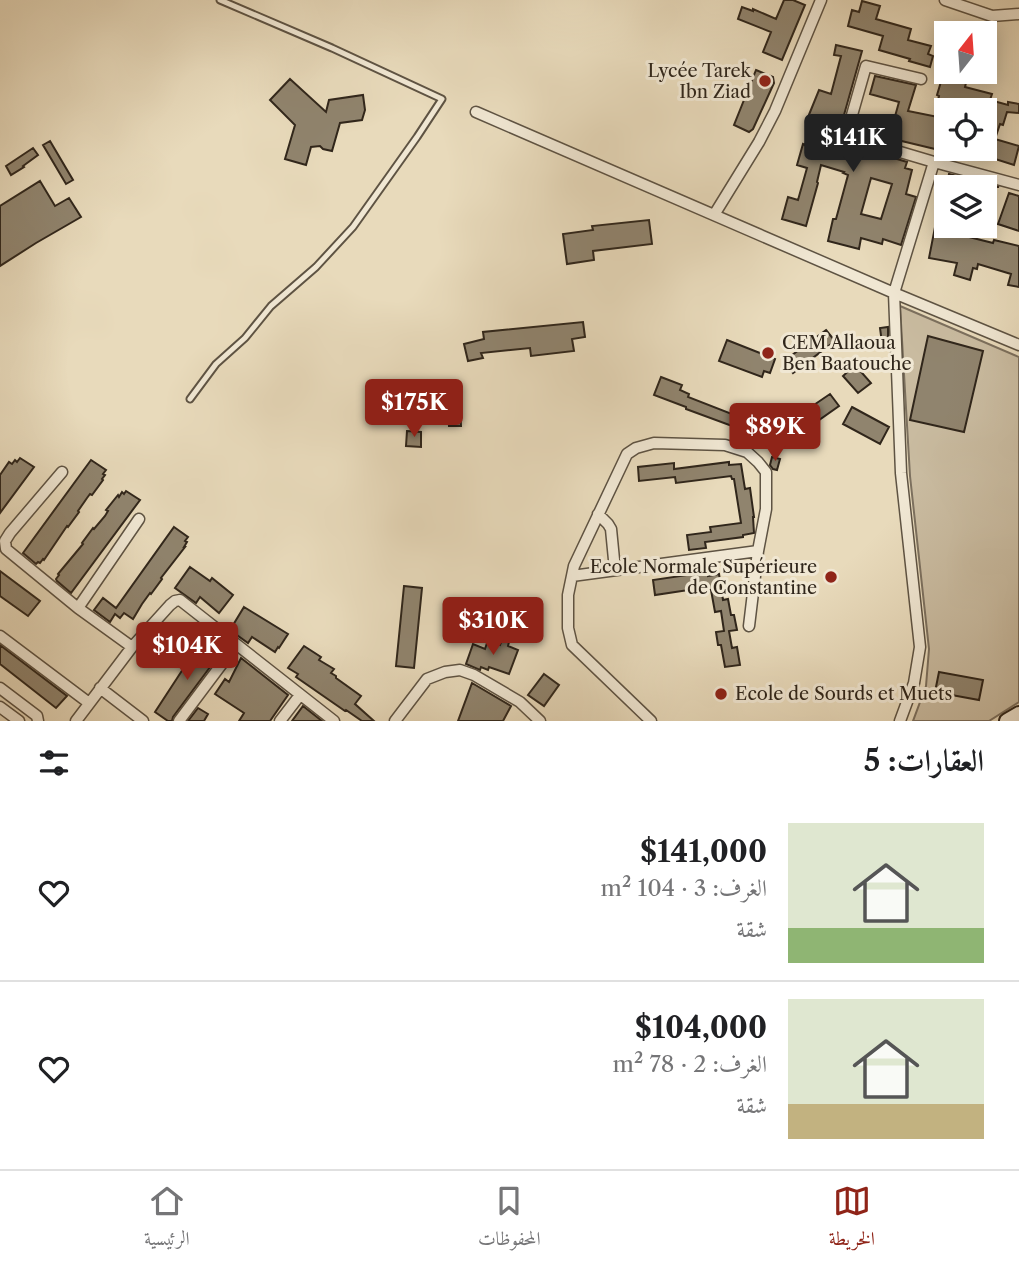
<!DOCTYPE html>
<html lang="ar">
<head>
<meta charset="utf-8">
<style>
  :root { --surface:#fff; --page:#f6f6f6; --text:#202124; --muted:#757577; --line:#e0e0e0; --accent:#8f2418 }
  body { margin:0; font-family:"Libre Caslon Text",Amiri,serif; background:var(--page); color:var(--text); direction:rtl; height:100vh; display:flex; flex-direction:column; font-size:26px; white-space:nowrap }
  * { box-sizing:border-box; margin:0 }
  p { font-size:23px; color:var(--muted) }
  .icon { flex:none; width:38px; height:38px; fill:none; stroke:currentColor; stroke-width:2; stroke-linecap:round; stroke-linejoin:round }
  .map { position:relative; height:721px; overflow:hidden; direction:ltr }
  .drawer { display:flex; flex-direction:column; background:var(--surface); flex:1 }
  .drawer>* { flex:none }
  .needle { width:46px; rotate:17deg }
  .controls { position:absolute; left:934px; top:21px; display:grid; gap:14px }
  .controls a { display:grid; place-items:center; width:63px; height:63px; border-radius:0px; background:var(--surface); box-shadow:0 4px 18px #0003; font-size:35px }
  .price { position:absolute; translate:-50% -60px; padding:0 16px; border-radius:7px; background:var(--accent); color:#fff; font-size:23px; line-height:46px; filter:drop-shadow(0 2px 4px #0008) }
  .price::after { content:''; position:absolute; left:50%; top:42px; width:21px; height:16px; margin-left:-10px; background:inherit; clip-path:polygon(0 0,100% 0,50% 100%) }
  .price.selected { background:#222; color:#fff }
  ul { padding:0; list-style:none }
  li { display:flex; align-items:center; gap:21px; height:175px; padding:0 35px }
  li+li { border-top:2px solid var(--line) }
  li span { display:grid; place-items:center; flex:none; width:196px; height:140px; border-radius:0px; color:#555 }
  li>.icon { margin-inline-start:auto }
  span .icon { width:84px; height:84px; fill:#fffc; stroke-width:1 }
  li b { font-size:30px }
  h2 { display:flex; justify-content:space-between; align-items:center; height:84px; padding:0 35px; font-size:30px }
  .menu { display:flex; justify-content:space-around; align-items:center; height:98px; border-top:2px solid var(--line); background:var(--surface); font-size:19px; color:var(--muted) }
  .menu a { display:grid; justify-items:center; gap:4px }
  .menu .selected { color:var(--accent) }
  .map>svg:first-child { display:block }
</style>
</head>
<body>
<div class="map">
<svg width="1019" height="721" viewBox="0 0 1019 721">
  <rect width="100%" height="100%" fill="#e8dabb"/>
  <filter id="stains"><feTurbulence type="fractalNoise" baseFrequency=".00286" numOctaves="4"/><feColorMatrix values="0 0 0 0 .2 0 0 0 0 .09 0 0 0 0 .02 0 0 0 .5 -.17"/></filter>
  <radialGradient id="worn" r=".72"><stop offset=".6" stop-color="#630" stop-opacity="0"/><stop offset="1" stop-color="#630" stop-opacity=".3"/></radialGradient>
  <path fill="#c9bba0" stroke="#7c705e" stroke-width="2" d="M900,306l119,51v345l-30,19h-76l13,-35 3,-37 -19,-173z"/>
  <path fill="#90846e" stroke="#30261b" stroke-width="2" fill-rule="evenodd" d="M784,0h9l12,5 -23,55 -19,-8 8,-20 -33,-13 4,-12 11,4v-2l23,10z
    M862,1l18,5 -4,13 35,10 -3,11 23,6 -3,8 5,2 -3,11 -21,-6 1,-2 -31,-9 4,-14 -35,-10 4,-16 7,2z
    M836,45l26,6 -20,71 -13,-5 -12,31 16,4 2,-6 38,10 1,-4 33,10 -2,6 7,2 -6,24 10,3 -15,48 -18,-6 -1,5 -21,-6 -2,11 -31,-8 5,-22h3l12,-44 -5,-2 1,-1 -23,-7 -4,17 1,1 -12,43 -24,-7 6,-22 10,3 9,-32 -10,-3 6,-21 2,1 8,-20 -7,-3 13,-32 12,4 10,-38 -7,-1zM871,178l21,6 -11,35 -20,-5z
    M756,70l17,7 1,6 -21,46 -4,3 -15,-7z
    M943,75l23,8 -1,4 27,7 -2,6 18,5v-3l11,2v9l-12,-1 -4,13 -3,-1 -5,15 24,7 -5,19 -44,-14v-2h15v-11l6,-20 -6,-2v-6h-21v-3l-26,-7 1,-4 -2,-1z
    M875,76l41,9 -8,26 35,7 -8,31 -46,-11 10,-36 -29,-8z
    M290,79l36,33 3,-12 34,-5 2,15 -3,10 -22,3 -8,28 -9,-2 -3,-3 -9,1 -5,18 -21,-6 10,-34 -25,-25z
    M50,141l23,39 -7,4 -23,-39z
    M33,148l5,7 -15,11 1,1 -13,8 -5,-9z
    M949,174l50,13h-6l-5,18h-3v-18h-39z
    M40,181l15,25 14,-8 12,19 -45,26 -36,23v-60z
    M1009,193l10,3v35l-21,-7z
    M937,217l10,2v7l7,1 -1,6 40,10 1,-3 25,6v41l-11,-2 3,-11 -33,-10 -1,5 -4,-1 -3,12 -16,-5 3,-12 -28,-5z
    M649,220l3,24 -59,7 1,9 -27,4 -4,-30 30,-4 -1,-4z
    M583,322l2,15 -13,2 2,12 -43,5 -1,-8 -49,5 2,5 -15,3 -4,-17 20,-5 -1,-7z
    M888,327v15l-6,1 -2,-15z
    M826,330l9,11 -42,32 -9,-12z
    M928,336l55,15 -19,81 -54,-12z
    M727,340l48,19 -5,14 -6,-2 -2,6 -43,-16z
    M855,365l16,18 -13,10 -15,-17z
    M661,377l21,8 -2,5 9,4 -1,3 67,26 -4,10 -65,-24v-2l-32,-12z
    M459,387l2,39h-12l-1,-17 -12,1 -1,-22z
    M830,394l9,12 -47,33 -9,-13z
    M852,407l37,20 -9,17 -37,-20z
    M407,431l14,1v15l-15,-1z
    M772,457l8,2 -3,11 -4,-1 -3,-4z
    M20,458l14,9 -34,46v-38l9,-13 3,2 3,-4 2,2z
    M91,460l15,10 -3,4 2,1 -3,4 1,1 -11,15 -2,-1 -3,4 -9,13 1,1 -11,15 -1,-1 -23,34 -1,-1 -3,4 -2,-1 -2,2 -13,-11z
    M729,462v3l12,-1 4,25 5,-1 4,29h-1l1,16 -11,2v2l-38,5 1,6 -17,2 -2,-15 24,-3 -1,-5 31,-4 -7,-44h-2l-1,-3 -55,7 -1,-6 -36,4 -1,-14 36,-4v6z
    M126,491l14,9 -69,93 -14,-12 -1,-2 3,-4 -1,-1 25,-30 -1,-1 11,-15 1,1 11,-13 3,-5 -2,-1 12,-15 1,2 3,-5 2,2z
    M174,527l14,10 -3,4 2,1 -3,5h1l-24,31 1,1 -11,15 -1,-1 -8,11 -9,15 -9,-6 -4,5 -5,-4 -5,8 -16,-12 9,-12 13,10z
    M190,567l20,14 2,-3 21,17 -14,18 -19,-16 -4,6 -21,-15z
    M0,571l40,30 -12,15 -28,-20z
    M707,572l1,4 11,-2 4,26 5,-1 3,16h3l3,15 -8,1 3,17 5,-1 3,18 -15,2 -4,-22h-3l-2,-13 8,-1 -3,-20 -6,1 -4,-22h-2l-1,-3 -53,8 -2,-15z
    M404,586l18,2 -8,80 -18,-2z
    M244,607l44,27 -9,14 -1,-1 -3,5 -23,-15 -4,6 -18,-13z
    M488,640l12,5 2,-5 7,2 -1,4 10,4 -9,24 -20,-7 -1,3 -7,-3 -1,3 -14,-6 7,-20 12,5z
    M200,643l19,12 -46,62 -1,4h-4l-13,-9z
    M0,645l67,51 -11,12 -56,-44z
    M304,646l17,11 -2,3 15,9 -3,4 5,3v2l25,18 -6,8 19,17h-12l-16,-11 -1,1 -49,-34 2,-3 -10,-6z
    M241,658l47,37 -18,26h-31l5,-8 -29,-19 10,-15 4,3z
    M939,672l44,8 -4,20 -44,-8z
    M544,674l15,11 -15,21 -16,-11z
    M472,683l39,23 -8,15h-45z
    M303,706l19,15h-30z
    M198,708l10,6 -4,7h-16z"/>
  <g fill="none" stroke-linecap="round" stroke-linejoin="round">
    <g stroke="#5e5343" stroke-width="9">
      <path id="lane" d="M190,399l26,-35 29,-26 26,-32 45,-39 37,-40 64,-90 25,-38 -110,-51 -112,-48"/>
    </g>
    <g stroke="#5e5343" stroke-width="13">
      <path id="street" d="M945,0l47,16 27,-2
        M921,79l-55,-13 -20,70 88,26 85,23
        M476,112l418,181 125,52
        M714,215l45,-73 16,-31 46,-111
        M62,472l-52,61 -5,8 1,8 72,59 54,39
        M598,514l10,10 3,5 4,41
        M572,576l186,-25
        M78,608l61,-89
        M0,636l89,67
        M0,688l37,28 1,5
        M100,688l43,33
        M0,707l19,14
        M76,721l56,-74 38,-42 5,-4 5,-1 154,121
        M179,721l57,-76
        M280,721l20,-26
        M395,721l32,-42 18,-7 15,-2 14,5 46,27 20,19
        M651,721l-79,-76 -4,-17v-33l6,-29 53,-112 9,-6 18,-5 71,2 22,7 11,10 8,10v37l-8,42 -9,75
        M900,721l14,-38 6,-36 -19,-174 -7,-180 40,-131"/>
    </g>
    <g stroke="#30261b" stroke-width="18">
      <path id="secondary" d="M1007,721l12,-7"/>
    </g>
    <use href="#lane" stroke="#f0e7d3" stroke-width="5"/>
    <use href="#street" stroke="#f0e7d3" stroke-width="10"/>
    <use href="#secondary" stroke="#f0e7d3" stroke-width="14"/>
  </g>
  <g fill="#8f2418" stroke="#f0e7d3" stroke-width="2.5">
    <circle cx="765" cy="81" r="7"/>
    <circle cx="768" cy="353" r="7"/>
    <circle cx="831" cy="577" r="7"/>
    <circle cx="721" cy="694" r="7"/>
  </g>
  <g text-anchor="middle" stroke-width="6" stroke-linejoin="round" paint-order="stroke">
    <g font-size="18" fill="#30261b" stroke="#f0e7d3" text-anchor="end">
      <text x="751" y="77">Lycée Tarek<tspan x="751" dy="21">Ibn Ziad</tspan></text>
      <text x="782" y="349" text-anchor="start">CEM Allaoua<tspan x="782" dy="21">Ben Baatouche</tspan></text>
      <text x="817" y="573">Ecole Normale Supérieure<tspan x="817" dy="21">de Constantine</tspan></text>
      <text x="735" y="700" text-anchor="start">Ecole de Sourds et Muets</text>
    </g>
  </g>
  <rect width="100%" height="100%" filter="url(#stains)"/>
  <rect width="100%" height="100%" fill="url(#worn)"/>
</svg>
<div class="controls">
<a><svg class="needle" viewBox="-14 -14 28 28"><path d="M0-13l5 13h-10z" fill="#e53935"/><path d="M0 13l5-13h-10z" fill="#757577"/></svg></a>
<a><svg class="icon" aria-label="locate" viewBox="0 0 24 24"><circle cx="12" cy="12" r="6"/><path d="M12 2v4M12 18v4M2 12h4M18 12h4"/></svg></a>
<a><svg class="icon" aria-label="layers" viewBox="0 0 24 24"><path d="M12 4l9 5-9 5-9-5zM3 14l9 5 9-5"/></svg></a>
</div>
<b class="price selected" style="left:853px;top:174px">$141K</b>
<b class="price" style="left:414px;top:439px">$175K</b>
<b class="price" style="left:775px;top:463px">$89K</b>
<b class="price" style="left:493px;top:657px">$310K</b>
<b class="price" style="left:187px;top:682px">$104K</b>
</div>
<section class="drawer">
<h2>العقارات: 5<svg class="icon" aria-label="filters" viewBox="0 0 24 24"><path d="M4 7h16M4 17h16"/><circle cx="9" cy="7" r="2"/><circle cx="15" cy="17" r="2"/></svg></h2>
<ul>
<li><span style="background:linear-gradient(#dfe7d0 75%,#8fb573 0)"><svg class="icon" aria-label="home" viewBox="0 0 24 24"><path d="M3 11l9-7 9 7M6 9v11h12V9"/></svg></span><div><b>$141,000</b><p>الغرف: 3 · 104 m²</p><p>شقة</p></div><svg class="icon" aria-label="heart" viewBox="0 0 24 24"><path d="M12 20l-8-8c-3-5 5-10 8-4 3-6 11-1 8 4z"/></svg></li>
<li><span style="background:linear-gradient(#dfe7d0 75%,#c2b280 0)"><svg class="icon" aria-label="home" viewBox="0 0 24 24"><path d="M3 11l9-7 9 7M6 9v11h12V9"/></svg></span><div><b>$104,000</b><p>الغرف: 2 · 78 m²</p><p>شقة</p></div><svg class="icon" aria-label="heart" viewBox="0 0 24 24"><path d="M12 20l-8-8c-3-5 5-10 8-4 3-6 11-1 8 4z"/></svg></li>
</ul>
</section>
<nav class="menu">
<a class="selected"><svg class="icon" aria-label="map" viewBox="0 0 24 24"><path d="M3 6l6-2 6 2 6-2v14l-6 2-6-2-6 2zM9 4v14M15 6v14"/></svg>الخريطة</a>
<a><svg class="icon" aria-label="saved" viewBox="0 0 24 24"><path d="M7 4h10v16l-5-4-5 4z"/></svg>المحفوظات</a>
<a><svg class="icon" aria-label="home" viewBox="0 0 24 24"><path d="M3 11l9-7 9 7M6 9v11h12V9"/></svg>الرئيسية</a>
</nav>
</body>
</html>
